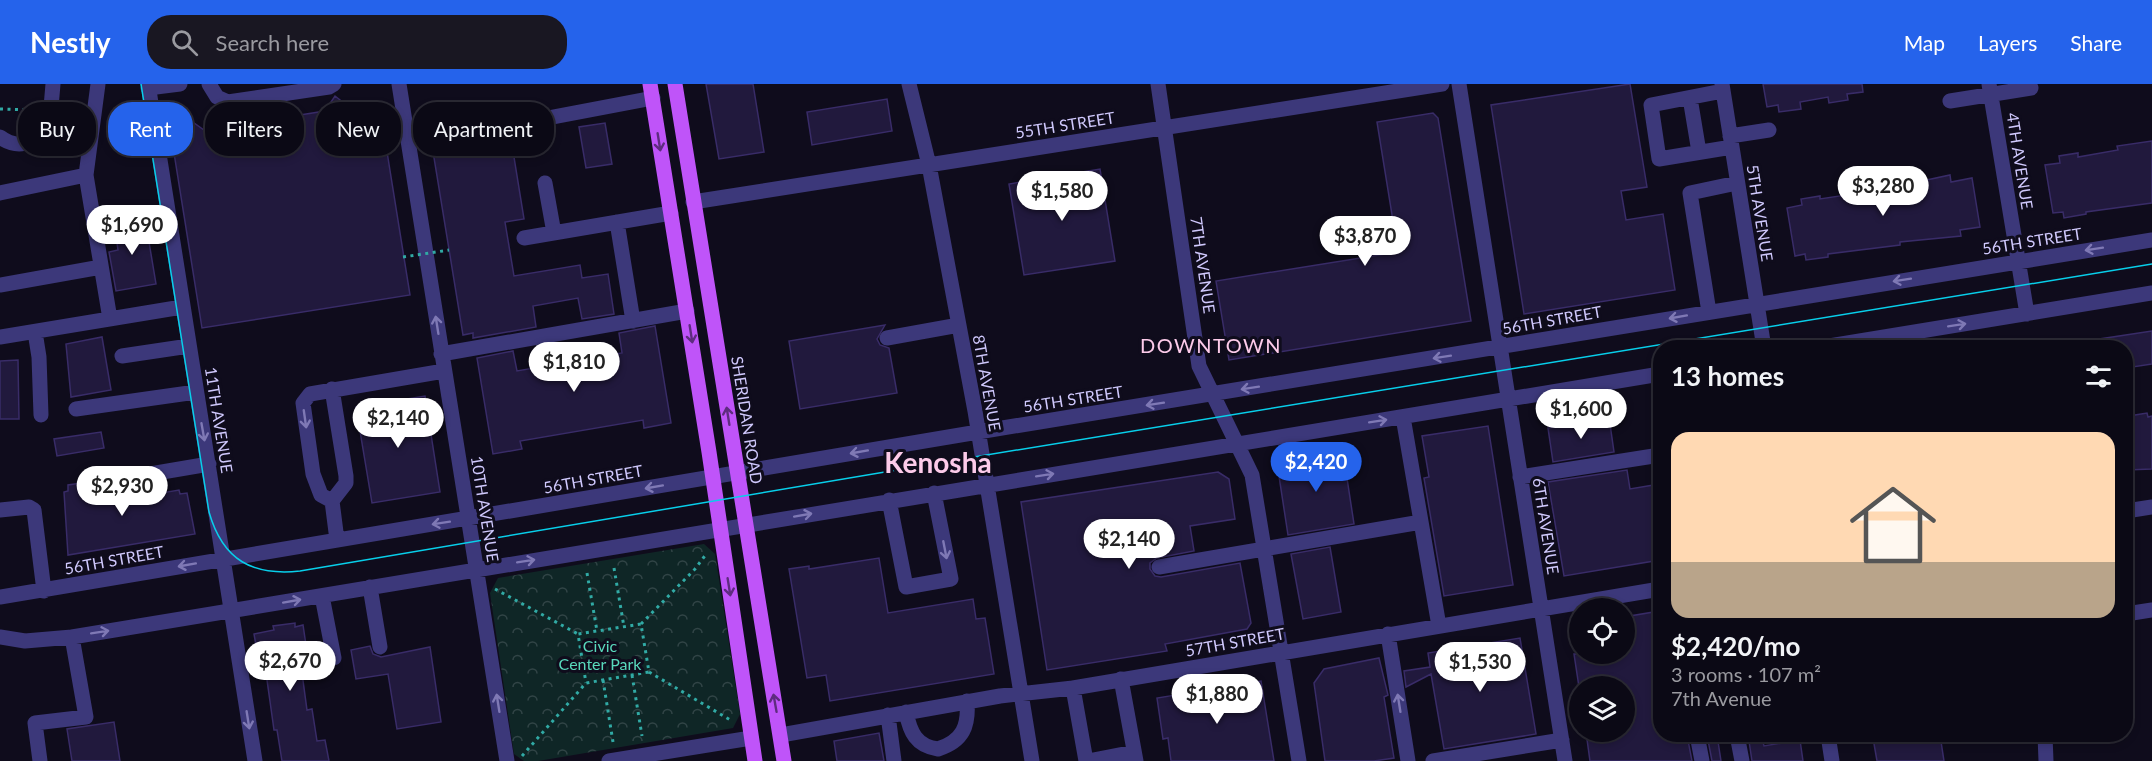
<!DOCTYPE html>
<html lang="en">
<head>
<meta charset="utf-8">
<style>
  :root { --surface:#0b0915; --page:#191722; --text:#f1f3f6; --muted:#9a9aa0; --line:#2b2a34; --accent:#2563eb }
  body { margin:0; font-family:Lato,sans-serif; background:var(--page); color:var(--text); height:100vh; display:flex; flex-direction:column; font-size:22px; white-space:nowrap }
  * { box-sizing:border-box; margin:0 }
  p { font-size:20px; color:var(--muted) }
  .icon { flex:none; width:33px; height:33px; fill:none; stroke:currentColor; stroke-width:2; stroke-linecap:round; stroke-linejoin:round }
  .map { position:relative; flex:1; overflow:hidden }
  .sheet { position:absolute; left:1653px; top:256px; width:480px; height:402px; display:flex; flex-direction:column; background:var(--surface); border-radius:24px; box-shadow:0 3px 9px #0003,0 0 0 2px var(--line) }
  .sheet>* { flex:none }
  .top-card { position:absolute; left:18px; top:18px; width:570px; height:54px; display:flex; gap:12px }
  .tools { position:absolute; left:1569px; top:514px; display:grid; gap:12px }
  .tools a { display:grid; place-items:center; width:66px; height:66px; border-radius:50%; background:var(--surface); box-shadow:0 3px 9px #0003,0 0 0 2px var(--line); font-size:30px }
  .price { position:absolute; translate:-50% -51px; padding:0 14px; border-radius:21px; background:#fff; color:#222; font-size:20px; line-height:39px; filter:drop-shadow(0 2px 3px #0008) }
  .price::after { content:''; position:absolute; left:50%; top:36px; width:18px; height:14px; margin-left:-9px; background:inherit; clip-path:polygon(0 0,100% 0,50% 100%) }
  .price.on { background:var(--accent); color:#fff }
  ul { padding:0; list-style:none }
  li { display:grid; align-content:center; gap:12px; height:318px; padding:0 18px }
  li span { display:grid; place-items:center; height:186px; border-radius:18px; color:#555 }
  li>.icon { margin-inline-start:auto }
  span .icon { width:108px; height:108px; fill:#fffc; stroke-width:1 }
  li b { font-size:26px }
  h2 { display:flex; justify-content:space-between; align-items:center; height:72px; padding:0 18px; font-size:26px }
  .chip { padding:0 21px; border-radius:24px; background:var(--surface); box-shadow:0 3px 9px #0003,0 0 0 2px var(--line); font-size:21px; line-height:54px }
  .chip.on { background:var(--accent); color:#fff }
  header { display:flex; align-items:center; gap:36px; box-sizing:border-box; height:84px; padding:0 30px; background:var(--accent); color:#fff }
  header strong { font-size:28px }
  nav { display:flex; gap:33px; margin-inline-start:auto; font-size:21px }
  .search { width:420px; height:54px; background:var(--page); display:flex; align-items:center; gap:15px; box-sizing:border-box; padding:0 21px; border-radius:24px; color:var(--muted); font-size:22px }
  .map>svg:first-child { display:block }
</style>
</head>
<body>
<header>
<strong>Nestly</strong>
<div class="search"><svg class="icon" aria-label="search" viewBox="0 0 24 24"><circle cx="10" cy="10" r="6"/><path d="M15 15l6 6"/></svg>Search here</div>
<nav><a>Map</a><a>Layers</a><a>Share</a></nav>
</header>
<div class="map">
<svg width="2152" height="677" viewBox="0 0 2152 677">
  <defs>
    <pattern id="park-crowns" width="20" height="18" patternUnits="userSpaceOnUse" patternTransform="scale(1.5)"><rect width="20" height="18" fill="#0f2626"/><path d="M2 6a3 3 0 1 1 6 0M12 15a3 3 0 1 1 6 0" fill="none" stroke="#314446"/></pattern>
  </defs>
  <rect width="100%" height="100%" fill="#0f0c1c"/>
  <path fill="url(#park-crowns)" d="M704,460l11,10 25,160 -7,14 -195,33h-14l-10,-7 -24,-161 8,-15z"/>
  <path fill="#21193d" stroke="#392c68" stroke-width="1.5" d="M706,0h47l11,68 -45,7z
    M1630,0l17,103 -26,4 5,29 37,-6 12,76 -151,24 -33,-209z
    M1763,0h99l1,8 -16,2 1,6 -19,3 -1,-6 -28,5 1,7 -22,3 -1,-7 -11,2z
    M335,12l14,11 30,-5 31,193 -208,33 -36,-225 38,27 121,-19z
    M887,15l5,32 -80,14 -5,-33z
    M1433,29l5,5 33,203 -242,39 -13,-79 182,-29 -21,-130z
    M507,30l17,105 -19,3 9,54 66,-11 2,13 26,-4 6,40 -32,5 -4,-21 -45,8 3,21 -63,11v-5l-10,2 -34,-208z
    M605,39l7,41 -26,4 -7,-41z
    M2152,57v62l-66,9v2l-22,4 -1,-6 -10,1 -8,-48 15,-2 -1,-7 19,-3v4l40,-7 -1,-4z
    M1100,85l15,92 -91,14 -15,-91z
    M1950,91l1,7 21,-4 8,49 -20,3 1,6 -61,6v3l-72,9v3l-22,3 -1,-6 -10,2 -8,-48 15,-3 -1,-6 19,-3v3l40,-6 -1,-4 35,-6v4z
    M145,134l11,66 -40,7 -7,-39 9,-2 -4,-27z
    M885,241l-8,14 3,6 9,3 8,45 -97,16 -11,-68z
    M655,242l16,97 -27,5 -1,-8 -123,21 2,8 -29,5 -16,-96 36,-7 4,20 105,-18 -3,-20z
    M2152,247v33l-26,4v-20h-33v-8z
    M102,253l9,53 -40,7 -5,-53z
    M18,276l1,59h-19v-58z
    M425,312l15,96 -68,11 -16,-96z
    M2147,329l1,4 4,-1v53l-26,1v-50h3v-4z
    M1609,333l5,35 -61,10 -5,-34z
    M1488,342l25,159 -69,11 -20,-118 5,-1 -7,-41z
    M101,348l3,16 -47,8 -3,-17z
    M1343,368l11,72 -66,11 -11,-72z
    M1627,386l3,19 30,-5v76l-96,16 -16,-94z
    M1218,388l11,7 6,40 -45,7 4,25 -37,7 -7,5v6l5,7 6,1 79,-14 11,60 -4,6 -82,15 2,7 -120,19 -26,-168z
    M95,397l1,5 10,-2 1,4 5,1 24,-3 2,11 41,-7 1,4 7,-1 8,41 -127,21 -4,-63 4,-1v-6z
    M1330,463l11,65 -38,7 -12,-65z
    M879,474l9,55 85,-14 3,20 9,-1 9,56 -164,27 -4,-26 -19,3 -18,-109 20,-3v3z
    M1660,527v124h27l5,26h-102l-4,-29h38v-45h-45l-5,-33h50v-37z
    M295,539v4l8,-2 7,47 -8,1 5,37 5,-1 5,32 8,-1 4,21h-47l-5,-31h-3l-8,-57 -5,1 -7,-40 20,-4 -1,-4z
    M1520,554l16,96 -92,15 -13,-75 -25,13 -2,-16 26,-4 -2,-14z
    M370,562l3,8 8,3 49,-10 11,75 -44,7 -9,-55 -32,5 -5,-29z
    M1379,574l9,37 -4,2 10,61 -20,3h-49l-11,-78 10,-14z
    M1261,597l13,80h-103l-3,-23 -5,1 -6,-41z
    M114,638l6,39h-48l-5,-32z
    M879,649l5,28h-47l-3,-20z
    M1707,651h10l4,26h-9z
    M1891,651h49l4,26h-67l-4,-23z
    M1762,655l2,7 36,-6 3,21h-51l-3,-20z"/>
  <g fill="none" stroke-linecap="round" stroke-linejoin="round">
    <path stroke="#31aaa5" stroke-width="3" stroke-dasharray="3 4.5" stroke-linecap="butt" d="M0,25l34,1
      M614,484l10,59
      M587,489l10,58
      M495,505l83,45
      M641,540l54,-55 12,-16
      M649,588l83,49
      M632,591l10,61
      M603,596l10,62
      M522,672l64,-73 63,-11 -8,-48 -63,10 8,49"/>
    <path stroke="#3c387a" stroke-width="15" d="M98,0l-12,91 24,144
      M148,0l107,677
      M209,0l8,13 11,5 101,-15 5,-3
      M399,0l108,677
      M909,0l20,81 46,246 57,350
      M1158,0l41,282 53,109 47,286
      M1459,0l106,677
      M1722,0l42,264
      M1989,0l38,230
      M148,4l32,-4
      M1723,7l-72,14 8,54 73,-12
      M1690,14l9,54
      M1950,17l81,-13
      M553,33l100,-19
      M1730,52l39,-6
      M0,53c14,11 30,8 43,-2l7,-16 3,-35
      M545,99l9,50
      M0,109l86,-18
      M693,118l749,-118
      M617,138l16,99
      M524,154l147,-25
      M0,201l101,-18
      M1709,228l-19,-119 47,-10
      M35,248l4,25 2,58
      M0,253l182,-30
      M887,254l72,-13
      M1817,264l335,-55
      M441,270l246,-43
      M122,272l67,-10
      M76,325l120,-17
      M1403,333l36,209
      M1520,393l140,-22
      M115,396l94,-16
      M889,416l17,87 45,-8 -17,-86
      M332,417l14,-18v-7l-14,-87
      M0,426l29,-3 5,3 10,81
      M2126,427l26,-4
      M337,456l-5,-39 -11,-6 -8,-21 -10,-71 7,-9 134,-23
      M1159,483l262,-45
      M370,503l10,60
      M322,512l12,62
      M0,513l978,-165 1174,-192
      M2126,530l26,-4
      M1388,550l20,127
      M0,553l25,4 47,-4 1588,-263
      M1121,595l15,82
      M1073,604l13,73
      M906,628c4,20 10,34 32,37 25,-8 31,-23 29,-48
      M888,631l6,46
      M781,651l219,-39 73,-8 587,-99
      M1697,651l5,26
      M1737,651l5,26
      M1828,651l4,26
      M2045,651l1,26
      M40,677l-5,-38 51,-6 -14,-80
      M609,677l142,-23
      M1088,677l46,-9
      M1433,677l129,-21"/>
    <path stroke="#bf54f9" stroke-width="15" d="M650,0l59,368 46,309
      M675,0l109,677"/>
    <path stroke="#08cfea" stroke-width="1.5" d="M141,0l68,428c14,49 44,64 91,59l656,-111 1196,-196"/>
    <path stroke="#31aaa5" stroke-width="3" stroke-dasharray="3 4.5" stroke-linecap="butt" d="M403,173l46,-7"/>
  </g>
  <defs><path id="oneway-shaft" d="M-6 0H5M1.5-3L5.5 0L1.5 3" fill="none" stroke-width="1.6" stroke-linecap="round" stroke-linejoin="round" transform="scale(1.5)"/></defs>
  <g stroke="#5e2c7f">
    <use href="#oneway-shaft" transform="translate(659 58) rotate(81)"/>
    <use href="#oneway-shaft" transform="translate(691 250) rotate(81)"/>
    <use href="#oneway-shaft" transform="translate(728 332) rotate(-99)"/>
    <use href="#oneway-shaft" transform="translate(729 503) rotate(81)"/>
    <use href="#oneway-shaft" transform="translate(775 619) rotate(-100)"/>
  </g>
  <g stroke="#7f79b5">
    <use href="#oneway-shaft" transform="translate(2094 165) rotate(171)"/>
    <use href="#oneway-shaft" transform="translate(1902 196) rotate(171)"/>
    <use href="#oneway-shaft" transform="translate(1678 233) rotate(170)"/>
    <use href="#oneway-shaft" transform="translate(437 241) rotate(-99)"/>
    <use href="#oneway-shaft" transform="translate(1957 241) rotate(-9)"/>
    <use href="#oneway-shaft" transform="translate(1442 273) rotate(171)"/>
    <use href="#oneway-shaft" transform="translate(1250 304) rotate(171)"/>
    <use href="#oneway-shaft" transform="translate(1155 320) rotate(171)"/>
    <use href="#oneway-shaft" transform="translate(305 335) rotate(82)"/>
    <use href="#oneway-shaft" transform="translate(1378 337) rotate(-9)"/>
    <use href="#oneway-shaft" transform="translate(203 348) rotate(80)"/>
    <use href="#oneway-shaft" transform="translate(859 368) rotate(170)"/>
    <use href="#oneway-shaft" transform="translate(1045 391) rotate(-9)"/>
    <use href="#oneway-shaft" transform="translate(654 403) rotate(170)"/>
    <use href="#oneway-shaft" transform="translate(803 431) rotate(-10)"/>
    <use href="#oneway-shaft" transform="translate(441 439) rotate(171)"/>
    <use href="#oneway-shaft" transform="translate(945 466) rotate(79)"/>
    <use href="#oneway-shaft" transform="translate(526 477) rotate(-9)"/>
    <use href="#oneway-shaft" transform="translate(187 481) rotate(170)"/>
    <use href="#oneway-shaft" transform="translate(292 517) rotate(-10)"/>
    <use href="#oneway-shaft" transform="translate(100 548) rotate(-9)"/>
    <use href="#oneway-shaft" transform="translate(498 619) rotate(-99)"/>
    <use href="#oneway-shaft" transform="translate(1399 619) rotate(-99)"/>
    <use href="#oneway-shaft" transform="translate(248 636) rotate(81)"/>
  </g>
  <g text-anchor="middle" stroke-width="6" stroke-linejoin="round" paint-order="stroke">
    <g font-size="16" fill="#d0c9fd" stroke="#0f0c1c">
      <text transform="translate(1065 41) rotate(-9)" y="6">55TH STREET</text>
      <text transform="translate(2020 77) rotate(81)" y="6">4TH AVENUE</text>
      <text transform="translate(1760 129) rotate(81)" y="6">5TH AVENUE</text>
      <text transform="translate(2032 157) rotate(-9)" y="6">56TH STREET</text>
      <text transform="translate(1203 181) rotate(82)" y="6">7TH AVENUE</text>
      <text transform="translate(1552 236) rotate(-10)" y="6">56TH STREET</text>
      <text transform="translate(987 299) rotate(80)" y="6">8TH AVENUE</text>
      <text transform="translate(1073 315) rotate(-9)" y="6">56TH STREET</text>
      <text transform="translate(219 336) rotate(81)" y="6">11TH AVENUE</text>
      <text transform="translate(747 336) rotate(81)" y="6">SHERIDAN ROAD</text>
      <text transform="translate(593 395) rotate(-10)" y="6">56TH STREET</text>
      <text transform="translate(485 425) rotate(81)" y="6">10TH AVENUE</text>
      <text transform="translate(1546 442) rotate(81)" y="6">6TH AVENUE</text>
      <text transform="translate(114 476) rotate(-10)" y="6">56TH STREET</text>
      <text transform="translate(1235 558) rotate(-10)" y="6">57TH STREET</text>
    </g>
    <g font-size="16" fill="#59d9bc" stroke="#0f0c1c">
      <text x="600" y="568">Civic<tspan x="600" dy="18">Center Park</tspan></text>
    </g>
    <g font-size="20" letter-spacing="1.5" fill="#fdcbea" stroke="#0f0c1c">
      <text x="1211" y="269">DOWNTOWN</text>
    </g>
    <g font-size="28" font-weight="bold" fill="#fdcbea" stroke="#0f0c1c">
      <text x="938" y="389">Kenosha</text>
    </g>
  </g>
</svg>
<div class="tools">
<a><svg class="icon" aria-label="locate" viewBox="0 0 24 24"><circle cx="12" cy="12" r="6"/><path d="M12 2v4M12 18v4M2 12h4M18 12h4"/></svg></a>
<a><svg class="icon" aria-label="layers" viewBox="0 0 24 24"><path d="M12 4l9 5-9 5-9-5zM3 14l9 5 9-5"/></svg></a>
</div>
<b class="price" style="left:1883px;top:133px">$3,280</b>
<b class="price" style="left:1062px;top:138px">$1,580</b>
<b class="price" style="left:132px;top:172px">$1,690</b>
<b class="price" style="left:1365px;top:183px">$3,870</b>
<b class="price" style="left:574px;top:309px">$1,810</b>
<b class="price" style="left:1581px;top:356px">$1,600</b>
<b class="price" style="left:398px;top:365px">$2,140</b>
<b class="price on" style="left:1316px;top:409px">$2,420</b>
<b class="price" style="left:122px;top:433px">$2,930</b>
<b class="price" style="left:1129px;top:486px">$2,140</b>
<b class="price" style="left:290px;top:608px">$2,670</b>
<b class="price" style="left:1480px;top:609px">$1,530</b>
<b class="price" style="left:1217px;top:641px">$1,880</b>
<div class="top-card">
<a class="chip">Buy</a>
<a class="chip on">Rent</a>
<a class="chip">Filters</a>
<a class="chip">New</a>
<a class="chip">Apartment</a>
</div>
<section class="sheet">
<h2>13 homes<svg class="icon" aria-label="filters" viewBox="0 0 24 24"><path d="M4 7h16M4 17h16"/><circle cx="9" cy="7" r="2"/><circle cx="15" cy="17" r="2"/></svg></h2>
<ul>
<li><span style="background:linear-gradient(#ffd9b3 70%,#b9a48a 0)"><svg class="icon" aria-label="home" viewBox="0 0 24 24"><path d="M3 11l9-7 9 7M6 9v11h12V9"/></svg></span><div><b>$2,420/mo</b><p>3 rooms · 107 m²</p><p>7th Avenue</p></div></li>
</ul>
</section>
</div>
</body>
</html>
